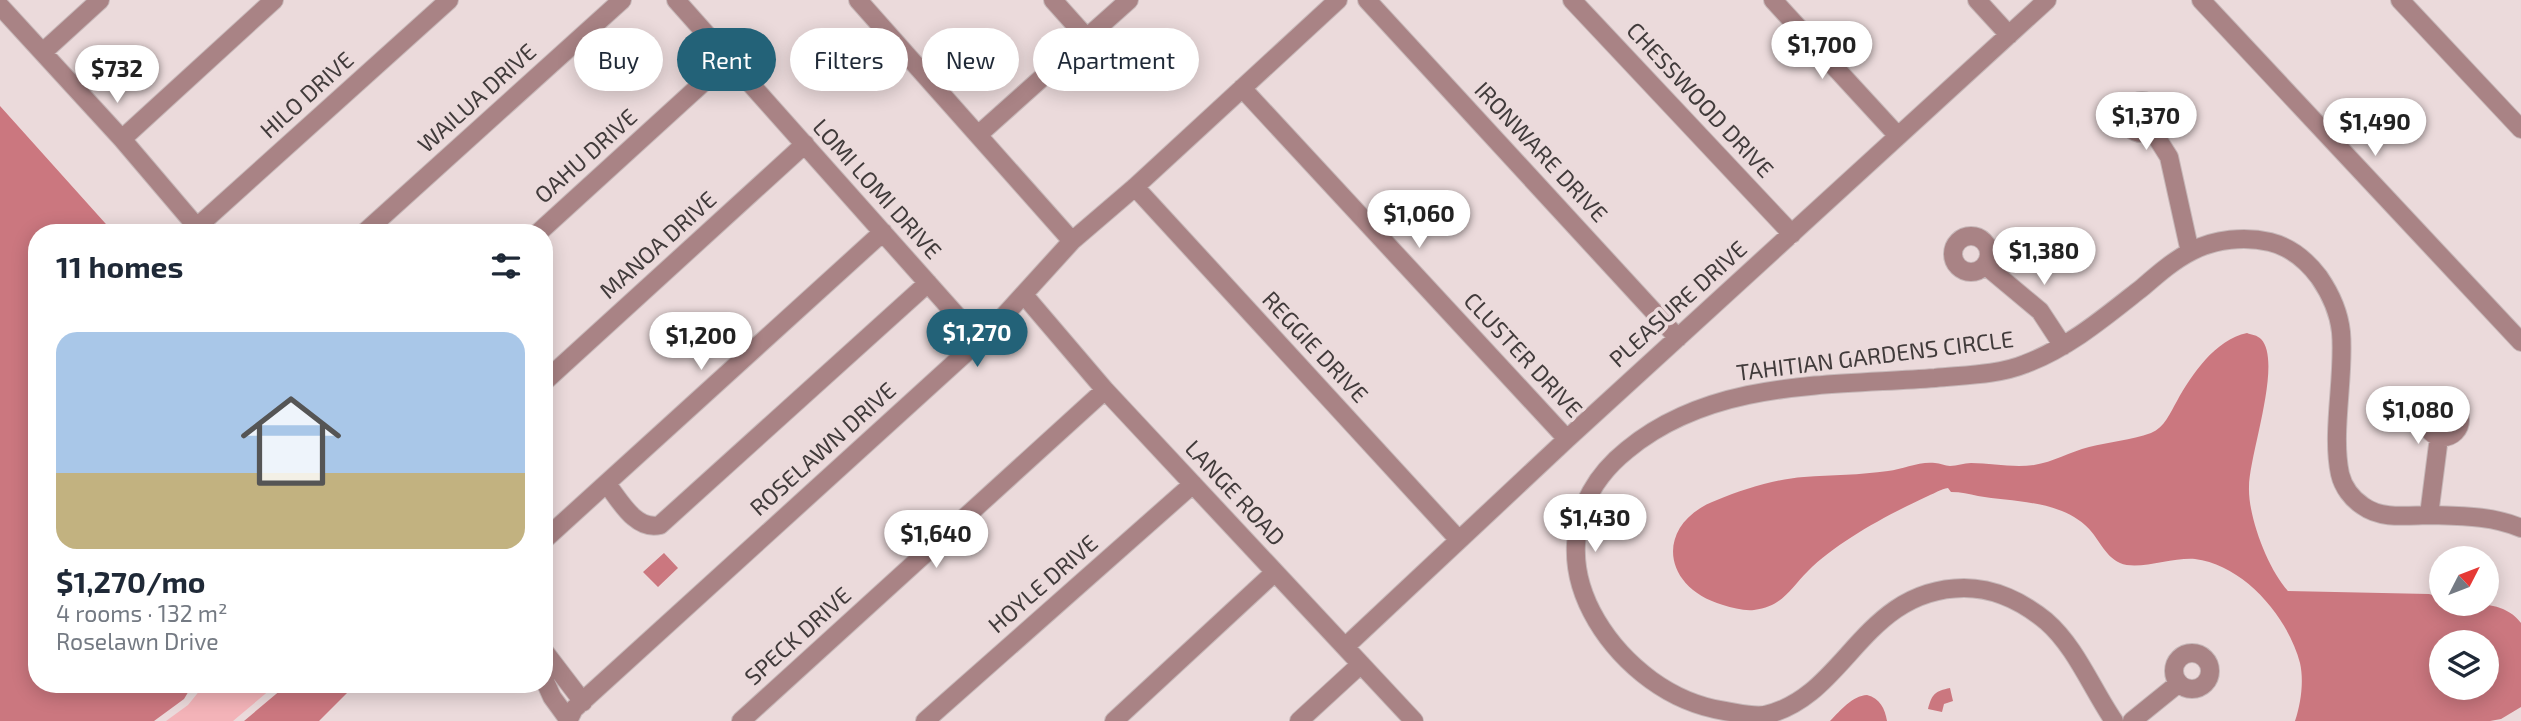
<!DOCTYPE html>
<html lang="en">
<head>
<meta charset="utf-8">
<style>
  :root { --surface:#fff; --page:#f6f6f7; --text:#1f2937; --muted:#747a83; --line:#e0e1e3; --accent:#236278 }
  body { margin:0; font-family:"Exo 2",sans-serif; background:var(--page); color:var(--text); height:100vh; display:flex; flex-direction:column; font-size:26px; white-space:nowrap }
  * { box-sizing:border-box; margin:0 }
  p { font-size:23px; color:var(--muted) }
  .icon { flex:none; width:38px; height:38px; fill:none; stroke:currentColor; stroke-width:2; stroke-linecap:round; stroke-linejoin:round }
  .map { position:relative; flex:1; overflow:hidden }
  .drawer { position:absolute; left:28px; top:224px; width:525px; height:469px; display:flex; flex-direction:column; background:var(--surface); border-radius:28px; box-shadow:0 4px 18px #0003 }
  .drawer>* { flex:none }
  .guide { position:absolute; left:574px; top:28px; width:665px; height:63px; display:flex; gap:14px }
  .needle { width:46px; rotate:48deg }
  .tools { position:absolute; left:2429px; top:546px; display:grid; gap:14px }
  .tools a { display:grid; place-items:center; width:70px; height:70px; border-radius:50%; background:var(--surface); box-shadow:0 4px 18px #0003; font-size:35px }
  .price { position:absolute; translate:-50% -60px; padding:0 16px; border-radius:24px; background:#fff; color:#222; font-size:23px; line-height:46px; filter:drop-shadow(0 2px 4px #0008) }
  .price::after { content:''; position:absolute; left:50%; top:42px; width:21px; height:16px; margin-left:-10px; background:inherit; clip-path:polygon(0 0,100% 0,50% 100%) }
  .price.selected { background:var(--accent); color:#fff }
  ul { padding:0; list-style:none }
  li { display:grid; align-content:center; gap:14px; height:371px; padding:0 28px }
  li+li { border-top:2px solid var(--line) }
  li span { display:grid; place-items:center; height:217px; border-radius:21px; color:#555 }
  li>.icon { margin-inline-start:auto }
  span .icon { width:126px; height:126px; fill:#fffc; stroke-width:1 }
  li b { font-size:30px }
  h2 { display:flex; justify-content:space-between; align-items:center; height:84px; padding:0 28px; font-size:30px }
  .chip { padding:0 24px; border-radius:32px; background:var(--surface); box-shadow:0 4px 18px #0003; font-size:24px; line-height:63px }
  .chip.selected { background:var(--accent); color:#fff }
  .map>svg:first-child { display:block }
</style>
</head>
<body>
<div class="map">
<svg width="2521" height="721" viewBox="0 0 2521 721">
  <rect width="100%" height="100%" fill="#ebdadb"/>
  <path fill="#f3b3b8" d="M205,684h72l-44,37h-67l22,-16z"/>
  <path fill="#cb777f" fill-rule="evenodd" d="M0,106l114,127h-77v451h156l-9,15 -30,22h-154z
    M2247,333c5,2 10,2 14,6 22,23 -12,116 -12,148 -1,30 19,82 39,104l141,3 12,3v7c27,0 62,-5 80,19v84l-20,12 -11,2h-195c6,-18 9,-40 5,-58 -12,-46 -56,-98 -105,-104 -22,-2 -57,12 -75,4 -16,-7 -22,-27 -35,-38 -28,-25 -73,-23 -107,-29 -9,-2 -17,-4 -27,-4l-3,-4c-7,1 -13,5 -20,8 -39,18 -90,45 -120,75 -18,18 -25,35 -54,39 -10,1 -21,-2 -31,-5 -63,-18 -68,-82 -6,-105 27,-11 58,-21 87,-23 28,-2 56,-2 84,-6 15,-2 32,-10 47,-8 5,0 10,3 15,3 7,0 14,-3 21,-3 21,0 41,5 63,2 19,-3 36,-13 55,-18 20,-5 42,-7 62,-14 14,-6 19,-20 26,-32 15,-27 38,-61 70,-68zM2441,642h46v46h-46z
    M664,553l14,15 -20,19 -15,-15z
    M288,684h68l-37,37h-75z
    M1950,688l3,13 -9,3 -2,8 -14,-3c4,-15 7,-18 22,-21z
    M1867,695c13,3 18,14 20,26h-57c11,-11 22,-25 37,-26z"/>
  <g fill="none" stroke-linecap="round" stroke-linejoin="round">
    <g stroke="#c6b7b8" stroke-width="20">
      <path id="minor" d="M676,0l282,317
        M858,0l214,241
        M1053,0l34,38
        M1367,0l311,338
        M1572,0l220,234
        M1773,0l125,136
        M1977,0l32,35
        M2201,0l320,342
        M2400,0l121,129
        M0,6l122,133 80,94
        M43,52l57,-52
        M1242,88l325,351
        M2126 117a16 16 0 1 1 32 0a16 16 0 1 1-32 0Z
        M2152,130l17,27 21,95
        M978,135l151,-135
        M122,139l152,-139
        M1135,187l324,353
        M197,227l252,-227
        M364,233l258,-233
        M538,233l191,-174
        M1953 254a18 18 0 1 1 36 0a18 18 0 1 1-36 0Z
        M1985,265l55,46 23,35
        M1024,295l81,95 309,331
        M544,382l261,-238
        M2426 420a17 17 0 1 1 34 0a17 17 0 1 1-34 0Z
        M607,484c13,17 29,47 53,41l268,-242
        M2429,515l10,-78
        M544,540l339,-308
        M1345,647l222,-208 480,-439
        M544,651l39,51
        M2174 671a18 18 0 1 1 36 0a18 18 0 1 1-36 0Z
        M544,679l8,18 16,22
        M568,721l6,-12 418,-380 80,-88 63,-54 203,-187
        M741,721l364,-331
        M925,721l268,-237
        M1114,721l161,-149
        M1299,721l62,-57
        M2114,721c-22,-32 -38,-74 -68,-100 -23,-19 -52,-33 -82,-33 -102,1 -118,109 -199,127 -12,2 -27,-2 -40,-4 -26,-4 -52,-15 -74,-31 -42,-31 -78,-82 -75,-136 2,-38 21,-70 51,-94 86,-71 203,-64 308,-72 30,-3 63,-3 90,-14 45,-17 81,-48 118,-77 15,-13 31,-27 49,-36 23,-12 53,-15 78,-9 20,5 37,19 49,35 11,16 20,36 22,55 4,44 -10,100 -1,142 3,13 12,25 23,32 19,14 46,9 69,9 30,1 61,1 89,13
        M2132,721l47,-38"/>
    </g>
    <use href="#minor" stroke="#a98385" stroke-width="18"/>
  </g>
  <g text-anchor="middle" stroke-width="7" stroke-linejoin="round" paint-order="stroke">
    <g font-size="23" fill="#413b3b" stroke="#ebdadb">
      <text transform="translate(307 95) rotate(-42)" y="8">HILO DRIVE</text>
      <text transform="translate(477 98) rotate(-42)" y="8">WAILUA DRIVE</text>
      <text transform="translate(1700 100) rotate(47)" y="8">CHESSWOOD DRIVE</text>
      <text transform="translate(1541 152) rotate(47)" y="8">IRONWARE DRIVE</text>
      <text transform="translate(586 156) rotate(-42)" y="8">OAHU DRIVE</text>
      <text transform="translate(877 189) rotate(48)" y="8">LOMI LOMI DRIVE</text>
      <text transform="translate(658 245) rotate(-42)" y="8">MANOA DRIVE</text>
      <text transform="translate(1678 304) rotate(-42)" y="8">PLEASURE DRIVE</text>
      <text transform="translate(1315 347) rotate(47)" y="8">REGGIE DRIVE</text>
      <text transform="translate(1523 355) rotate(47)" y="8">CLUSTER DRIVE</text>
      <text transform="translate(1875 356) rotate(-7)" y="8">TAHITIAN GARDENS CIRCLE</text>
      <text transform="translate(823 449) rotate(-42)" y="8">ROSELAWN DRIVE</text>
      <text transform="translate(1235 493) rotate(47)" y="8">LANGE ROAD</text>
      <text transform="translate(1043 584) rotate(-41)" y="8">HOYLE DRIVE</text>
      <text transform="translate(798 636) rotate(-42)" y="8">SPECK DRIVE</text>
    </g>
  </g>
</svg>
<div class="tools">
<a><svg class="needle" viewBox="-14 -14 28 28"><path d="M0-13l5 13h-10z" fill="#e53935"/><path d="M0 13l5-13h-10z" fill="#747a83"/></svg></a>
<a><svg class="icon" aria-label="layers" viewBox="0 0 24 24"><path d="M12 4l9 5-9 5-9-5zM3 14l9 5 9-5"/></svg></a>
</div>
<b class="price" style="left:1822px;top:81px">$1,700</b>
<b class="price" style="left:117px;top:105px">$732</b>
<b class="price" style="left:2146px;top:152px">$1,370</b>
<b class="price" style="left:2375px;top:158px">$1,490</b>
<b class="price" style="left:1419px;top:250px">$1,060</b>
<b class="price" style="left:2044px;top:287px">$1,380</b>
<b class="price selected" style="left:977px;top:369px">$1,270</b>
<b class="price" style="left:701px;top:372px">$1,200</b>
<b class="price" style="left:2418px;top:446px">$1,080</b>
<b class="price" style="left:1595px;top:554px">$1,430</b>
<b class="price" style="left:936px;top:570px">$1,640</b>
<div class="guide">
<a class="chip">Buy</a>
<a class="chip selected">Rent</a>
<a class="chip">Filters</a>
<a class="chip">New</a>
<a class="chip">Apartment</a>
</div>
<section class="drawer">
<h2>11 homes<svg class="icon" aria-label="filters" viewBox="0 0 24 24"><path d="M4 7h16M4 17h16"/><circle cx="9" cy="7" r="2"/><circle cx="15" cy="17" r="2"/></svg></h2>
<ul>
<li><span style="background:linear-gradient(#a9c7e8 65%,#c2b280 0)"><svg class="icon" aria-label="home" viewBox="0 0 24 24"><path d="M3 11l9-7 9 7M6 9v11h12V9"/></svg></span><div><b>$1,270/mo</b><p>4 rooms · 132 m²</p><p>Roselawn Drive</p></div></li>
</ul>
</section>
</div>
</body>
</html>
